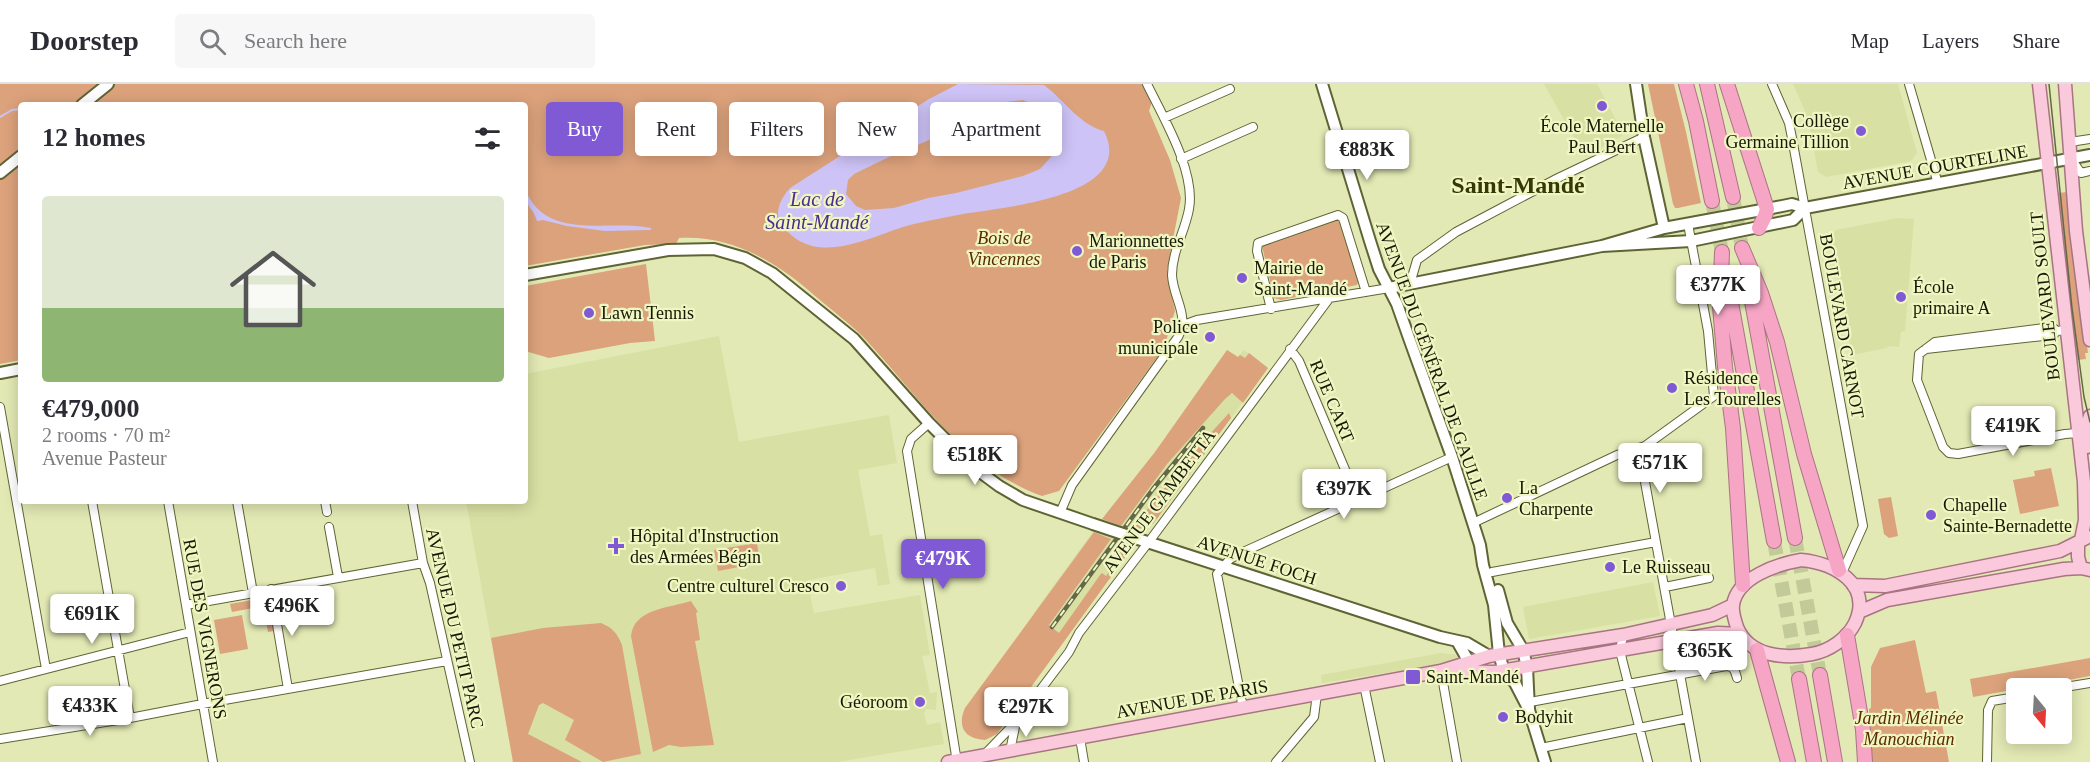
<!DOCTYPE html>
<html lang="en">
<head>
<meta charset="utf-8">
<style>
  :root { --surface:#fff; --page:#f7f7f7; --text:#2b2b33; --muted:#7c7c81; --line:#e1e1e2; --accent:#7f5ad4 }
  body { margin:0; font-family:Georgia,serif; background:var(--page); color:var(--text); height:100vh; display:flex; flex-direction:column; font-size:22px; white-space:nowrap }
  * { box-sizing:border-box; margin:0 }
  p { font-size:20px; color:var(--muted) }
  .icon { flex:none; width:33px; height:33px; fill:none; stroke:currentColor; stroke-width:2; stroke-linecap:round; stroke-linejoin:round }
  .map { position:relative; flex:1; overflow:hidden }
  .drawer { position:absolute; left:18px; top:18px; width:510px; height:402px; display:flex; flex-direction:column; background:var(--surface); border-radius:6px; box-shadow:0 3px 15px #0003 }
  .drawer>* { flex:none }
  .hud { position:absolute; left:546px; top:18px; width:570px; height:54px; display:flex; gap:12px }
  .needle { width:39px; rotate:162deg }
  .buttons { position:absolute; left:2006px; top:594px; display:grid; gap:12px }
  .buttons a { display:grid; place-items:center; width:66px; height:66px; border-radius:6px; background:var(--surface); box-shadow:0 3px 15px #0003; font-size:30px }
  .price { position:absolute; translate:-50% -51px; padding:0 14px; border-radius:6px; background:#fff; color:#222; font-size:20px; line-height:39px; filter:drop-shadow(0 2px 3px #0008) }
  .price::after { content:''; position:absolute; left:50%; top:36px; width:18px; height:14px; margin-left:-9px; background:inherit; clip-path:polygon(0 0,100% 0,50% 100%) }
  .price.selected { background:var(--accent); color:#fff }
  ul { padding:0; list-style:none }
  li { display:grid; align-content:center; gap:12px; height:318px; padding:0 24px }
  li span { display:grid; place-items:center; height:186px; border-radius:6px; color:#555 }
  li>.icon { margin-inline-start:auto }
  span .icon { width:108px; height:108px; fill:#fffc; stroke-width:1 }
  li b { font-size:26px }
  h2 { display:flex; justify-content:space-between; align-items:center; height:72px; padding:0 24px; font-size:26px }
  .pill { padding:0 21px; border-radius:6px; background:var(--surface); box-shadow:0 3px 15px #0003; font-size:21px; line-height:54px }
  .pill.selected { background:var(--accent); color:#fff }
  header { display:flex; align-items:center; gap:36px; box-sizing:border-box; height:84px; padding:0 30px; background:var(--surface); border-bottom:2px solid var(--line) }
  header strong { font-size:28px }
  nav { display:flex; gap:33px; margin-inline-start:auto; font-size:21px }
  .search { width:420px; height:54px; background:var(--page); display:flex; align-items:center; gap:15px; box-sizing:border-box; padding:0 21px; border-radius:6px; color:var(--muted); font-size:22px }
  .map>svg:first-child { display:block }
</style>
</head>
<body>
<header>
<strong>Doorstep</strong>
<div class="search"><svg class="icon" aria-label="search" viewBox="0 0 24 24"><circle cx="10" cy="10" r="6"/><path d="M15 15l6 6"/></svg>Search here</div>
<nav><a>Map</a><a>Layers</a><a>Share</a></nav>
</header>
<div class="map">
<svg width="2090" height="678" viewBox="0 0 2090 678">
  <rect width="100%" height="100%" fill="#e2e9b4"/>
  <path fill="#d8e0a3" d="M1544,0h53l26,49 -1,3 -37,21z
    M1793,0h105l19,69 -6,8 -85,16 -8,-5 -10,-54z
    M1898,134l16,1 -9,112 -4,1 -2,15 -11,-1 -1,2 -35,7 -22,-117 6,-8z
    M719,252l20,106 150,-27 8,48 -39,7 12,66 12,-2 8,50 -12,2 -3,-18 -67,12 4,24 2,9 106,-18 10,60 -8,1 1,4 7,33 7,-1 -1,18 -10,-1 -2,5 3,11 13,-3 4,22 -107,18h-324l-47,-261h59v-127z
    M1227,266l11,7 6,-7 24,18 -115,156 -24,28 -63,86 -33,-24 69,-95 53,-67z
    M1653,498l7,34 -131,23 -6,-32z
    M1441,569l17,2 -4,7 -132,21 -1,-8z"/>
  <path fill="#dca27c" d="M0,0h1144l8,18 -3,9 21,49 11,38 -14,72 8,41 -11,37 -105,143 -17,5c-76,-27 -123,-99 -176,-156 -15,-16 -35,-30 -52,-45 -38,-33 -81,-60 -135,-57l-3,6 -31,1 -120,21v-161h-504v255l-21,4z
    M1648,0h26l12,48 15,71 -23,5h-3l-2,-4z
    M2067,108l21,161h-3l1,6 -9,1v-6h-3l-17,-155 2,-1 -1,-5z
    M1337,135l5,6 17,55 -2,5 -76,15 -7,-2 -12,-52z
    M646,180l9,77 -25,2 -81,15 -24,-7v-65z
    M1227,266l11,7 2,-2 5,3 4,-5 19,15 -25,35 -11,-10 -7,6 -58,65 -46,62 -19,-7 53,-67z
    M1229,329l2,5 -78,106 -17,6 -4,-1 57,-72z
    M2051,384l8,38 -39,8 -7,-34 22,-4 -1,-5z
    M1891,413l7,39 -9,2 -5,-4 -6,-35z
    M1094,448l17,7 -62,86 10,8 41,-58 2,-2 4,3 11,-15 -4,-4 10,-13h4l2,8 -132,182 -12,6c-21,-1 -28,-14 -20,-32z
    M757,459l3,20 -42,8 -4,-21z
    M268,513l6,34 -6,1 -4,-21 -5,-4 -27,5 -2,-8z
    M691,517l7,11 -2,1 4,27 -5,1 19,104 -33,2 -12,-2 -16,7 -22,-116c3,-27 37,-28 60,-35z
    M242,531l6,34 -28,5 -6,-34z
    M601,539c12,5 16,10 21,22l19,109 -38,8 -38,-22 9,-20 -31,-17 -4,2 -11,29 54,28h-69l-22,-124 52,-10z
    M1915,556l11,53 10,-2 13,71h-78l-2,-53 2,-1v-41l9,-19z
    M2090,574v18l-117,21 -3,-18z"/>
  <path fill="#cdc3f6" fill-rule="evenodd" d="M958,0l86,1c20,15 36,40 60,46 33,65 -98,76 -135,82 -19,3 -37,7 -55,11 -41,10 -98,47 -132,1 -9,-12 -1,-27 8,-37l139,-89zM1023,16l18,8 10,8 3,10 1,21 -4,10 -11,12 -17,7 -67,17 -28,5 -34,10 -29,2 -9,-4 -10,-12 2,-14 6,-6 35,-17 45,-19 47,-29 16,-6z
    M525,105c21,53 83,30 126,39v2l-46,1 -38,-5 -24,-6 -6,1c-4,-15 -12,-12 -12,-32z"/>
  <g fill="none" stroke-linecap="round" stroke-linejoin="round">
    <path stroke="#cdc3f6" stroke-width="2" d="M0,33l12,-7 9,-1"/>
    <path stroke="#c3ca9a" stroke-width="14" stroke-dasharray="14 7" stroke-linecap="butt" d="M1733,113l9,51
      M1712,117l10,51
      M1795,454l25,137
      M1774,457l25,138"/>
    <g stroke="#5f6434" stroke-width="10">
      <path id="street" d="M1772,0l17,39 3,15 71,388 -21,47
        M1909,0l29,100
        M1164,34l66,-29
        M2070,58l20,-3
        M1181,75l72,-32
        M2072,76l9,13 9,-2
        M1410,200l7,-24 39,-28 102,-54 86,-41
        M1271,225l-14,-58 1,-8 80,-28 5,3 23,74
        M1183,241l14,-5 192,-32
        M2068,246l-11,1 -5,-4 -117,15 -16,12 -2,26 26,67 6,6 9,1 107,-20 13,-1
        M1290,265l9,12 59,139
        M1926,265l127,-14 4,-4
        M0,323l46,262
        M929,339l-18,16 -4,12 50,311
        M1639,365l57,313
        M92,417l38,217
        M168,417l45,261
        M237,417l16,92
        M325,417l2,11
        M412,417l11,62 7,20 40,179
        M1060,429l12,-28 106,-148c12,-22 -5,-39 -6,-62 0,-24 13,-43 17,-66 7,-37 -26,-92 -42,-125
        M1473,439l144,-68 28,-9 69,-50 -6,-65 -20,-107
        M329,443l9,50
        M1492,488l164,-30
        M1665,503l44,-9
        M271,505l17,100
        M186,521l237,-42
        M1623,551l-3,16 28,111
        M1441,587l16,91
        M0,597l190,-49
        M1364,601l16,77
        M2059,604l31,-5
        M1530,618l196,-36c8,0 9,5 11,12
        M1243,624l-26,-134 13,-15 11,-6 211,-96
        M1080,654l4,24
        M0,655l130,-21 83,-16 234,-41
        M1541,664l147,-30
        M1010,667l6,-29
        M986,669l31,-32 52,-69 10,-19 75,-98 174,-235
        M1276,678l38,-45 3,-23
        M1987,678l1,-52 4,-9 24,-4"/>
    </g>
    <g stroke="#5f6434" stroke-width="14">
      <path id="secondary" d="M1322,0l48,157 9,28 18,35 12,34 43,119 28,88 3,20 11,40 5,49 5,17 11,12 14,27 16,52
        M1636,0l8,53 20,91
        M82,21l26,-21
        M0,89l21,-17
        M1602,162l62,-18 103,-19 25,-5 13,4 285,-53
        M525,191l143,-25 46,-1 31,9 27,15 82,66 75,84 43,43 27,20 24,14 70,24
        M1389,204l213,-42 89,-5 102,-21 12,-12
        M0,289l21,-4
        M1138,455l302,98 27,6 22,13
        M1498,506l9,33 16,27 4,17 2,42
        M1457,557l16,28"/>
    </g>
    <g stroke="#a87482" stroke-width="15">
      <path id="primary" d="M2039,0l45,398 1,38 -4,20
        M2065,0l11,147 14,109
        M2087,363l-1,-19 4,-12
        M2078,459v14l3,11 9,2
        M1801,476c33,3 72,24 54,63 -8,16 -26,28 -43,31 -27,5 -63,3 -75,-27 -2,-6 -5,-15 -4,-22 4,-28 45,-41 68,-45z
        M1853,501l32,1 175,-35 28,-14
        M1859,528l28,-12 177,-31 17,-1
        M1454,587l41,1 223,-39 22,1
        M948,678l493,-91 48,-15 134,-21 89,-20 21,-10"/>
    </g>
    <g stroke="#a87482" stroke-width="16">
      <path id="highway" d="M1686,0l10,37 16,80
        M1707,0l26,113
        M1727,0l40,125 -2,7 -6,12
        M1742,164l19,45 16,49 27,112 35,116
        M1722,168l-2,54 5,61 8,61 10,157
        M1747,190l48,264
        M1727,196l47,261
        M1847,551l16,95 2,32
        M1757,566l31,112
        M1820,591l15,87
        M1799,595l15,83"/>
    </g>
    <use href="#street" stroke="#fff" stroke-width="8"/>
    <use href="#secondary" stroke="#fff" stroke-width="10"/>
    <use href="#primary" stroke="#fac9dc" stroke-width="12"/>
    <use href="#highway" stroke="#f6a5c5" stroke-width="14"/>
    <path stroke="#646848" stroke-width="1.5" d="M2049,0l23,224 12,89 6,25"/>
    <g stroke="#646848" stroke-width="4.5">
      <path id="rail" d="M1052,543l101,-138 50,-61"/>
    </g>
    <use href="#rail" stroke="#eff6c1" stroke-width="2" stroke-dasharray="7" stroke-linecap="butt"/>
    <g stroke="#5f6434" stroke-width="14" stroke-linecap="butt">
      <path id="secondary-bridge" d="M1093,440l45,15"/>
    </g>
    <use href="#secondary-bridge" stroke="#fff" stroke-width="10"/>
  </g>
  <g fill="#7f5ad4" stroke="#eff6c1" stroke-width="2">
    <circle cx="1602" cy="22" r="6"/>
    <circle cx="1861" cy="47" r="6"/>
    <circle cx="1077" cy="167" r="6"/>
    <circle cx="1242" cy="194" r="6"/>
    <circle cx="1901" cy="213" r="6"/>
    <circle cx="589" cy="229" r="6"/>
    <circle cx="1210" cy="253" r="6"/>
    <circle cx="1672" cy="304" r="6"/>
    <circle cx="1507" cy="414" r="6"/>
    <circle cx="1931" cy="431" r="6"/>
    <path d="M613 453h6v6h6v6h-6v6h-6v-6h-6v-6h6z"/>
    <circle cx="1610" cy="483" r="6"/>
    <circle cx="841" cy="502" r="6"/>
    <rect x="1405" y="585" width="16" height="16" rx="3"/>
    <circle cx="920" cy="618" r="6"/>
    <circle cx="1503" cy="633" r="6"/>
  </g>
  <g text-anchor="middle" stroke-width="4.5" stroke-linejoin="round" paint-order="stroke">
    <g font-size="18" fill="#161805" stroke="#eff6c1" text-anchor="start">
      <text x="1849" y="43" text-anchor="end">Collège<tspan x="1849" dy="21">Germaine Tillion</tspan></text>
      <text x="1602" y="48" text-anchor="middle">École Maternelle<tspan x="1602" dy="21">Paul Bert</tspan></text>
      <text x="1089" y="163">Marionnettes<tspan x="1089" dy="21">de Paris</tspan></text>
      <text x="1254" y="190">Mairie de<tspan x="1254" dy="21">Saint-Mandé</tspan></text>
      <text x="1913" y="209">École<tspan x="1913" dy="21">primaire A</tspan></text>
      <text x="601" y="235">Lawn Tennis</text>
      <text x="1198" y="249" text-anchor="end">Police<tspan x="1198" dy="21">municipale</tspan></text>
      <text x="1684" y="300">Résidence<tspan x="1684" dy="21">Les Tourelles</tspan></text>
      <text x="1519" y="410">La<tspan x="1519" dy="21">Charpente</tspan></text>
      <text x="1943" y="427">Chapelle<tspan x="1943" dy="21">Sainte-Bernadette</tspan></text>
      <text x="630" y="458">Hôpital d'Instruction<tspan x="630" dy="21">des Armées Bégin</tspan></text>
      <text x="1622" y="489">Le Ruisseau</text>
      <text x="829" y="508" text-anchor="end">Centre culturel Cresco</text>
      <text x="1426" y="599">Saint-Mandé</text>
      <text x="908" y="624" text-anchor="end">Géoroom</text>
      <text x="1515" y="639">Bodyhit</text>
    </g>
    <g font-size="18" fill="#161805" stroke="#eff6c1">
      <text transform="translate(1935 83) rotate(-10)" y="6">AVENUE COURTELINE</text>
      <text transform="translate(2045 212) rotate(-96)" y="6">BOULEVARD SOULT</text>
      <text transform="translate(1842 242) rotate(80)" y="6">BOULEVARD CARNOT</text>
      <text transform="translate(1432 277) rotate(70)" y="6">AVENUE DU GÉNÉRAL DE GAULLE</text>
      <text transform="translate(1332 317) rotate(67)" y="6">RUE CART</text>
      <text transform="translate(1159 417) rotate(-53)" y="6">AVENUE GAMBETTA</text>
      <text transform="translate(1257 476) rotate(18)" y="6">AVENUE FOCH</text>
      <text transform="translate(455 544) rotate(77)" y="6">AVENUE DU PETIT PARC</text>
      <text transform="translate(205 545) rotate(80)" y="6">RUE DES VIGNERONS</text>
      <text transform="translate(1192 615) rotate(-10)" y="6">AVENUE DE PARIS</text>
    </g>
    <g font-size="18" font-style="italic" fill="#5c2a00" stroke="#eff6c1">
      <text x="1004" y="160">Bois de<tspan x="1004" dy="21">Vincennes</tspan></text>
      <text x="1909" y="640">Jardin Mélinée<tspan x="1909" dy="21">Manouchian</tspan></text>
    </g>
    <g font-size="20" font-style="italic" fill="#4d2d8c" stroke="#eff6c1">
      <text x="817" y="122">Lac de<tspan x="817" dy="23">Saint-Mandé</tspan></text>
    </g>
    <g font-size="24" font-weight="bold" fill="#353906" stroke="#eff6c1">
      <text x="1518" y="109">Saint-Mandé</text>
    </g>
  </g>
</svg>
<div class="buttons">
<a><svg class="needle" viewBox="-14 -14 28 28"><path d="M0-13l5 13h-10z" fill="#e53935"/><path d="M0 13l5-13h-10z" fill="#7c7c81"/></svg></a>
</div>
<b class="price" style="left:1367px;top:97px">€883K</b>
<b class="price" style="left:1718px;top:232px">€377K</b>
<b class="price" style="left:2013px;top:373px">€419K</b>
<b class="price" style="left:975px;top:402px">€518K</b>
<b class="price" style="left:1660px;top:410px">€571K</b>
<b class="price" style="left:1344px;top:436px">€397K</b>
<b class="price selected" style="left:943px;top:506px">€479K</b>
<b class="price" style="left:292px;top:553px">€496K</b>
<b class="price" style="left:92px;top:561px">€691K</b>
<b class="price" style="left:1705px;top:598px">€365K</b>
<b class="price" style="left:90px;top:653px">€433K</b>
<b class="price" style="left:1026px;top:654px">€297K</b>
<div class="hud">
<a class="pill selected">Buy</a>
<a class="pill">Rent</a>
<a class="pill">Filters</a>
<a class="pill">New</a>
<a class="pill">Apartment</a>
</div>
<section class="drawer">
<h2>12 homes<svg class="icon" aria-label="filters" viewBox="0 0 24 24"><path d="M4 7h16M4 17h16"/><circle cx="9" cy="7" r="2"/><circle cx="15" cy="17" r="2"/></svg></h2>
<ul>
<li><span style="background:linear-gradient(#dfe7d0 60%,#8fb573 0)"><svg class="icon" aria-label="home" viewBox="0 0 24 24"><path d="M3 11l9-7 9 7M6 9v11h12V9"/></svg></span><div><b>€479,000</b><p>2 rooms · 70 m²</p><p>Avenue Pasteur</p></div></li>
</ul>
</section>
</div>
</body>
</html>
